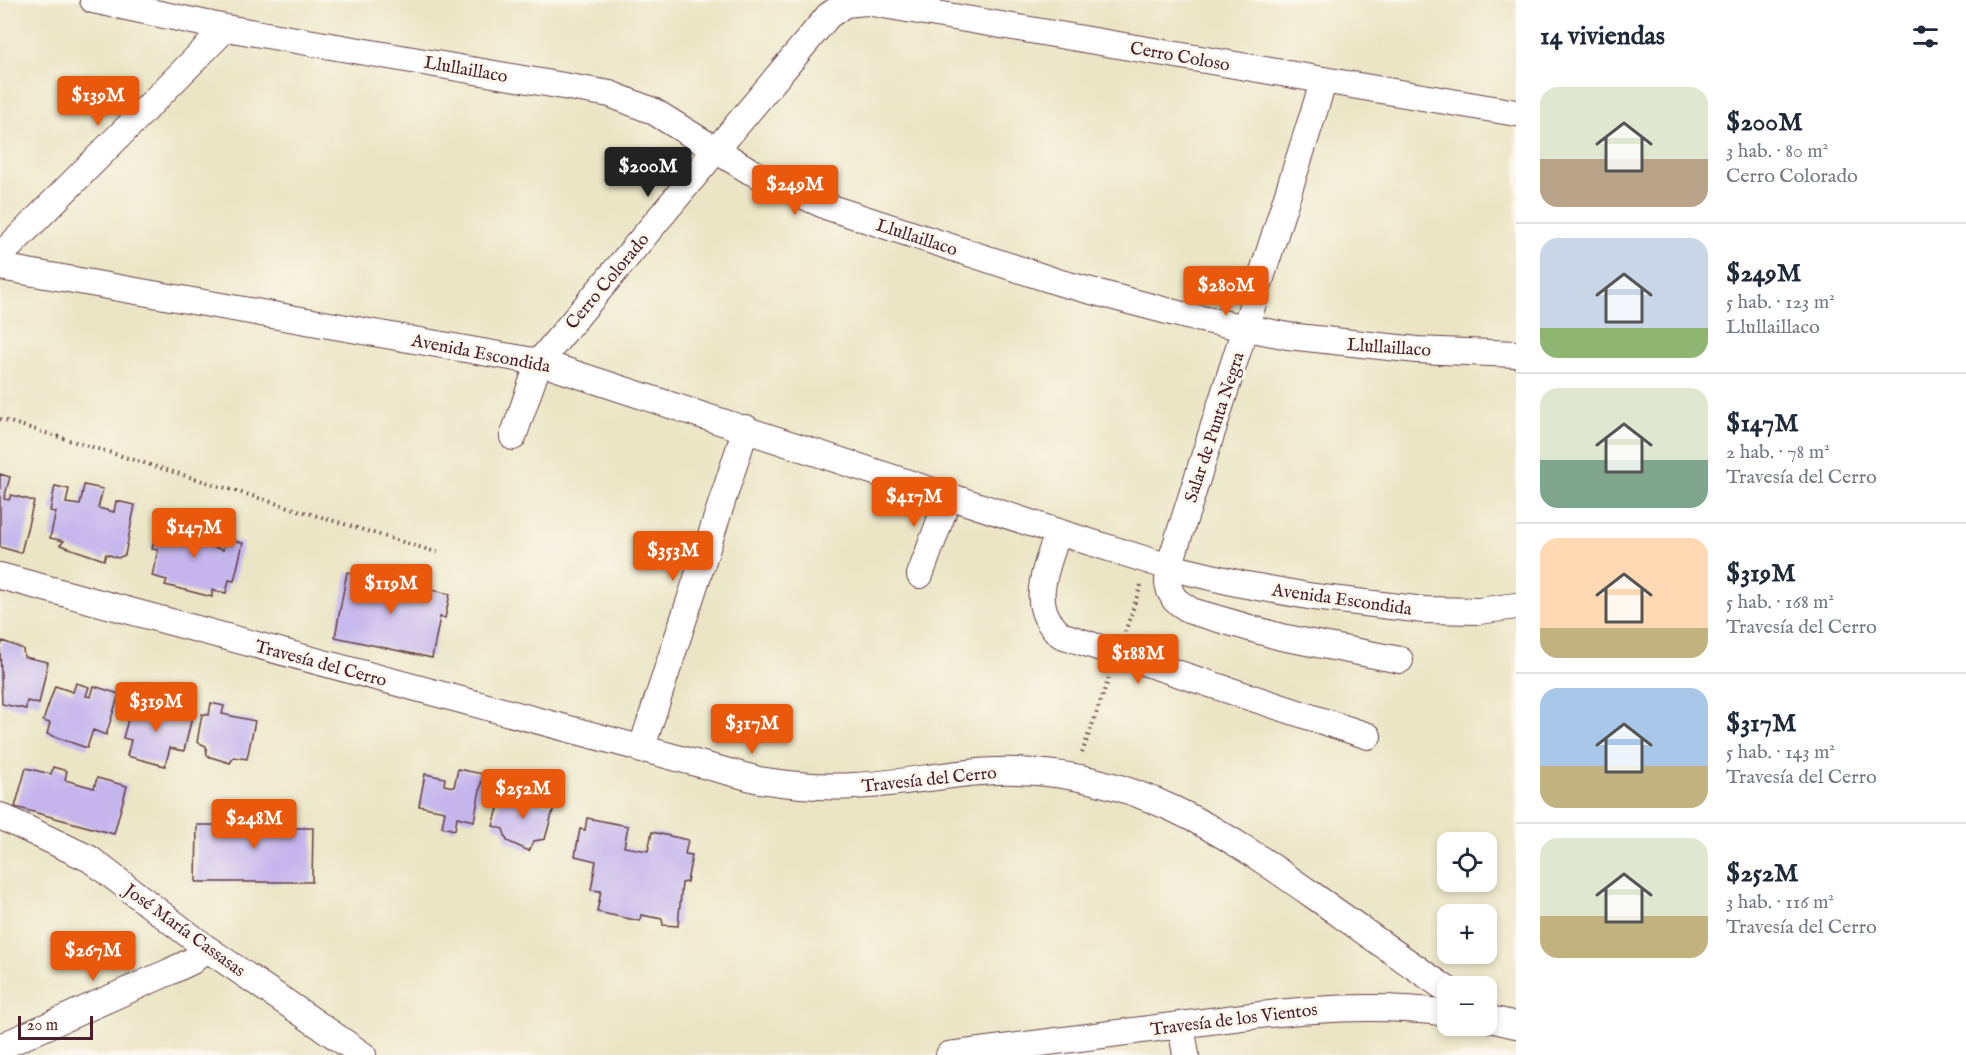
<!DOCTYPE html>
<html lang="es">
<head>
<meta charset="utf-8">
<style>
  :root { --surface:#fff; --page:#f6f6f7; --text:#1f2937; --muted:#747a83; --line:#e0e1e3; --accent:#ea580c }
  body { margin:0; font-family:"IM FELL English",serif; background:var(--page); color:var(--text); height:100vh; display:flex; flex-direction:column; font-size:22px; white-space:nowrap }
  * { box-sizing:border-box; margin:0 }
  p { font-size:20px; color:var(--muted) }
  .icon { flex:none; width:33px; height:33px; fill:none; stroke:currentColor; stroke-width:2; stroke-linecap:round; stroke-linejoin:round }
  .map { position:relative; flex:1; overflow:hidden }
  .sheet { display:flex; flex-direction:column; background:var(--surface); width:450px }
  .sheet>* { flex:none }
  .controls { position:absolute; left:1437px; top:832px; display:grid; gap:12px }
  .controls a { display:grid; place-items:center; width:60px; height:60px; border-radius:12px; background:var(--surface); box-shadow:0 3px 9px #0003; font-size:30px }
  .scale { position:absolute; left:18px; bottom:15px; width:75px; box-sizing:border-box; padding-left:6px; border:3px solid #4a1f2b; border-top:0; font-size:16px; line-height:21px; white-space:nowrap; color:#4a1f2b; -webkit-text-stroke:4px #fbf7ec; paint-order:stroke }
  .price { position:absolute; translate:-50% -51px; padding:0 14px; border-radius:6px; background:var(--accent); color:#fff; font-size:20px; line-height:39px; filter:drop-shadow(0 2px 3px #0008) }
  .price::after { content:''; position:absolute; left:50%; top:36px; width:18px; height:14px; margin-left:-9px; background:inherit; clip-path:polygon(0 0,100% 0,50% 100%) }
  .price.active { background:#222; color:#fff }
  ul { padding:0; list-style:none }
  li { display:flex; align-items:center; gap:18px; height:150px; padding:0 24px }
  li+li { border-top:2px solid var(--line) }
  li span { display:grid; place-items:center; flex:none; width:168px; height:120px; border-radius:18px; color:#555 }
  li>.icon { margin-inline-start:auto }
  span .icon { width:72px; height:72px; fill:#fffc; stroke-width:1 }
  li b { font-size:26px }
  h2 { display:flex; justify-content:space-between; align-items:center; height:72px; padding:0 24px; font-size:26px }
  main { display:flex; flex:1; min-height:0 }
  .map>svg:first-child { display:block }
</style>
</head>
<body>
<main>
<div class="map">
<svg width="1516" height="1055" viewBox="0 0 1516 1055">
  <rect width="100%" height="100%" fill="#fbf7ec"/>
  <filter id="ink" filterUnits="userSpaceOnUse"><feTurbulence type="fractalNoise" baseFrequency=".0167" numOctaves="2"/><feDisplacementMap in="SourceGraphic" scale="12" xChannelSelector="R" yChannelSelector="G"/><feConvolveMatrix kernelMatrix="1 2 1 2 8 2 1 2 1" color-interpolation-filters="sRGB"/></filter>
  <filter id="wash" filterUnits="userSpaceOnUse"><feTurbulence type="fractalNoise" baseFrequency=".008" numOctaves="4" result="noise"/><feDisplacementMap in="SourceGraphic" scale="24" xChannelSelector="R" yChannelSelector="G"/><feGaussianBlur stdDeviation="1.35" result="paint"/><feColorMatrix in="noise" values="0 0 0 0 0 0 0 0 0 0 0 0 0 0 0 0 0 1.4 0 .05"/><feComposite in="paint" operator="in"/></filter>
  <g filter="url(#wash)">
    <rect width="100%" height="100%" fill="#ebe5c5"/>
    <g id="blocks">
      <path fill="#c4b6ed" d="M0,474l10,3 -6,22 5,1 2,-5 23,6 -13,52 -21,-6z
        M84,485l19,4 -5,19 16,4 2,-11 19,4 -10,50 -7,3 -12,-4 -2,6 -44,-15 4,-4 -14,-3 6,-26 -6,-1 5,-25 14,3 -3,14 14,2z
        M160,516l18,4 -3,15 15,4 4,-17 17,4 -5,19 17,5 3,-11 17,4 -9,38 -5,-1 -3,13 -14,-3v7l-47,-12 2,-5 -15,-4 6,-26 -6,-1z
        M347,572l31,6 -1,6 33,7 1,-6 39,9 -5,24 -5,-1 -8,41 -97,-21z
        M3,641l20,8 1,8 24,5 -9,42 -12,-3 -1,8 -24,-5 -2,-56z
        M76,683l13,4 -3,9 5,1 3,-11 25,8 -13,41 -13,-5 -6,18 -40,-14 3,-11 -7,-2 12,-35 18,6z
        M152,703l12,4 -3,9 9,2 2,-10 21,5 -9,38 -14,-3 -5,18 -38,-10 4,-16 -8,-2 9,-33 18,5z
        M211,703l13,3 -2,8 33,7 -8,38 -13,-2 -4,6 -23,-7 -1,-10 -9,-4 5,-28 7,1z
        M53,767l14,4 -2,9 29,8 3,-10 30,8 -13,48 -99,-27 11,-39 25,6z
        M458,769l25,5 -9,47 -17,-4 -2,13 -13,-3 3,-16 -26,-5 6,-32 20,4 -1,7 10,2z
        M503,791l51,16 -9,32 -11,2 -5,10 -22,-10 -4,-12 -10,-3z
        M230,810l53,1v17h30l-1,54h-116l1,-57h33z
        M587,818l41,8 -4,21 24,4 4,-19 36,8 -3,14 7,1 -5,27 -5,1 -4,43 -15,-1 -1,-6 -21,-4 -1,6 -43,-9 4,-21 -10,-1 5,-29 -21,-5 5,-27 5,1z"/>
    </g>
  </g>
  <g filter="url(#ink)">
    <use href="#blocks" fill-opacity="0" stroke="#623d42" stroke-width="1.5"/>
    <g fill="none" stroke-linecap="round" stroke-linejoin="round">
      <g stroke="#623d42" stroke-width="28">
        <path id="street" d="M93,0l133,28 384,66 43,17 97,60 78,36 233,76 125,33 102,20 129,14 99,4
          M1324,80l-155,487 -1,16 2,8 5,9 16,11 90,26 119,23
          M0,256l226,-228
          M0,267l539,95 519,170 111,35 72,17 73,13 110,13 55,1 37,-5
          M513,437l26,-75 289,-346 17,-12 21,-2 650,111
          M1058,532c-11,36 -32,74 3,103l307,101
          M920,575l29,-79
          M0,576l759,204c32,5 63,8 95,6 55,-2 108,-17 163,-15 119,3 204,59 297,125 44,31 89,63 134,94
          M641,750l105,-322
          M0,816l90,43 116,89 157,107
          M1486,1018l30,7
          M1181,1025l5,30
          M0,1047l169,-75 23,-11 14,-13
          M949,1055c77,-10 154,-20 231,-30 89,-12 178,-24 268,-12"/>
      </g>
      <path stroke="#623d42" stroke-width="4" stroke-dasharray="1.5 4.5" stroke-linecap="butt" d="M0,419l439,134
        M1125,632l16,-47
        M1082,753l28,-78"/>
      <use href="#street" stroke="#fff" stroke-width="26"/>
    </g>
  </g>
  <g text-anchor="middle" stroke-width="6" stroke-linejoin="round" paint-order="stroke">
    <g font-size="18" fill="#4a1f2b" stroke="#fbf7ec">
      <text transform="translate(1180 56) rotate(10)" y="6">Cerro Coloso</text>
      <text transform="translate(466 69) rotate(10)" y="6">Llullaillaco</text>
      <text transform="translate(917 237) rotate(18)" y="6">Llullaillaco</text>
      <text transform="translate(607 281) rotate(-50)" y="6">Cerro Colorado</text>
      <text transform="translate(1389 347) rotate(4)" y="6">Llullaillaco</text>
      <text transform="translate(481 353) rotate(11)" y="6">Avenida Escondida</text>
      <text transform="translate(1214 427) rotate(-72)" y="6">Salar de Punta Negra</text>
      <text transform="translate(1342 599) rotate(8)" y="6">Avenida Escondida</text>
      <text transform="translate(321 663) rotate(15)" y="6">Travesía del Cerro</text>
      <text transform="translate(929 779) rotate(-6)" y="6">Travesía del Cerro</text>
      <text transform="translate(185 930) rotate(36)" y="6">José María Cassasas</text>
      <text transform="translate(1234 1019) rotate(-7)" y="6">Travesía de los Vientos</text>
    </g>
  </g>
</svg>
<div class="controls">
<a><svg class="icon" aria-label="locate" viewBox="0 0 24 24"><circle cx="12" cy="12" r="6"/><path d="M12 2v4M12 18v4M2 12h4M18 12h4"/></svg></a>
<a>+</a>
<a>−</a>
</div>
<div class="scale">20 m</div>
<b class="price" style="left:98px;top:127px">$139M</b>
<b class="price active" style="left:648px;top:198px">$200M</b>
<b class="price" style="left:795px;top:216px">$249M</b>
<b class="price" style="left:1226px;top:317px">$280M</b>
<b class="price" style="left:914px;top:528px">$417M</b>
<b class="price" style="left:194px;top:559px">$147M</b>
<b class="price" style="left:673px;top:582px">$353M</b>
<b class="price" style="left:391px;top:615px">$119M</b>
<b class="price" style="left:1138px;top:685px">$188M</b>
<b class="price" style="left:156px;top:733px">$319M</b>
<b class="price" style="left:752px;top:755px">$317M</b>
<b class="price" style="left:523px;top:820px">$252M</b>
<b class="price" style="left:254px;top:850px">$248M</b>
<b class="price" style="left:93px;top:982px">$267M</b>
</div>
<section class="sheet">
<h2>14 viviendas<svg class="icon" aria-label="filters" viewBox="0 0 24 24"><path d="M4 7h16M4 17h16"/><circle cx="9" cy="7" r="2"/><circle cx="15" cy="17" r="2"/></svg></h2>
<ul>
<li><span style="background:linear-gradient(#dfe7d0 60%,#b9a48a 0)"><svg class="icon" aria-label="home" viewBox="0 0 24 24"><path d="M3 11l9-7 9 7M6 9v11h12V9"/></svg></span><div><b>$200M</b><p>3 hab. · 80 m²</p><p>Cerro Colorado</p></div></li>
<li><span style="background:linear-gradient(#c9d6e8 75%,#8fb573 0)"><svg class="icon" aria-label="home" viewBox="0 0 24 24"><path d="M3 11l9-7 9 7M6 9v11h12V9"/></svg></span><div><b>$249M</b><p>5 hab. · 123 m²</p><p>Llullaillaco</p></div></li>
<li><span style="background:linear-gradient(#dfe7d0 60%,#7fa58c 0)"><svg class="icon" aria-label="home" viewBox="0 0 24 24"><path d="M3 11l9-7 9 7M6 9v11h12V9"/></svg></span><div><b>$147M</b><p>2 hab. · 78 m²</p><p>Travesía del Cerro</p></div></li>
<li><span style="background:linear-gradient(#ffd9b3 75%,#c2b280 0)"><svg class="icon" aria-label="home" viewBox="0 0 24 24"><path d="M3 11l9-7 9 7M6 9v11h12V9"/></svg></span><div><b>$319M</b><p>5 hab. · 168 m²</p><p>Travesía del Cerro</p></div></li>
<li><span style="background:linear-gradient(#a9c7e8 65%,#c2b280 0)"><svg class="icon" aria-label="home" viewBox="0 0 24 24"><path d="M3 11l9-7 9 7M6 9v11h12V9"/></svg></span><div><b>$317M</b><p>5 hab. · 143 m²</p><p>Travesía del Cerro</p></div></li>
<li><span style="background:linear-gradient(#dfe7d0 65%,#c2b280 0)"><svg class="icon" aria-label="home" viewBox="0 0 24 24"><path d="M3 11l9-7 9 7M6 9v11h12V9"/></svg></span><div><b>$252M</b><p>3 hab. · 116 m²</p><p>Travesía del Cerro</p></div></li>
</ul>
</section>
</main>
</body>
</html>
